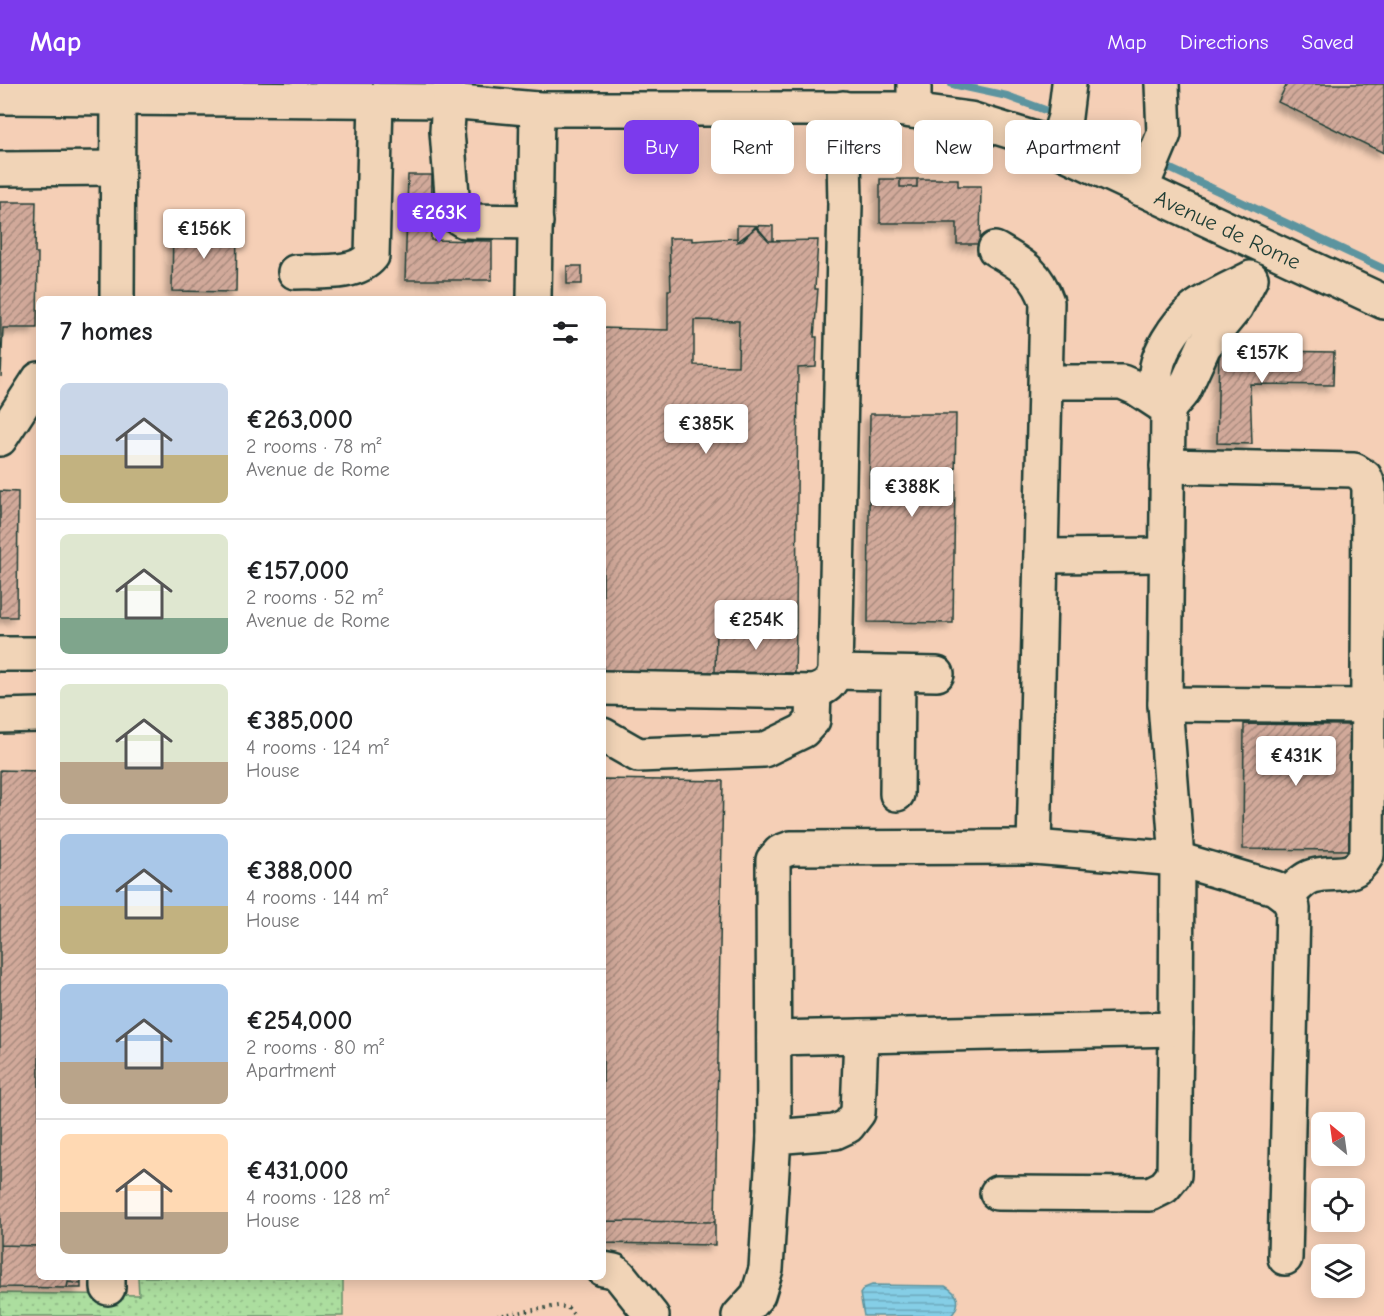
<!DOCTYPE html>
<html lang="en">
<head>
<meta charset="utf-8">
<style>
  :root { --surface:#fff; --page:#f2f2f2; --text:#202124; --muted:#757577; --line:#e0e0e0; --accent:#7c3aed }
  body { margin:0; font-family:"Comic Neue",sans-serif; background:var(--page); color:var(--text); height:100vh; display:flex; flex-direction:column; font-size:22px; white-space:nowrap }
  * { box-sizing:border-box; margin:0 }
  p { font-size:20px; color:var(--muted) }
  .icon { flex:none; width:33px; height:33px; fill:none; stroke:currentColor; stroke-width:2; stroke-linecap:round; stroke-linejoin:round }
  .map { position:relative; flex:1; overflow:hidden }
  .details { position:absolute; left:36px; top:212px; width:570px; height:984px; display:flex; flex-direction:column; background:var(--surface); border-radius:9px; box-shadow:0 3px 15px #0003 }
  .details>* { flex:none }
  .banner { position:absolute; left:624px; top:36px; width:570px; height:54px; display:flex; gap:12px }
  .needle { width:39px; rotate:331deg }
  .buttons { position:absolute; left:1311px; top:1028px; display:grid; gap:12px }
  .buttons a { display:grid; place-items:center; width:54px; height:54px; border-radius:9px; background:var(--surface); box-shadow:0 3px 15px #0003; font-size:30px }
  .price { position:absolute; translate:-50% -51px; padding:0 14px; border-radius:6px; background:#fff; color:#222; font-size:20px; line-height:39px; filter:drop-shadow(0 2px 3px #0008) }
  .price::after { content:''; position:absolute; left:50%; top:36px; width:18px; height:14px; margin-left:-9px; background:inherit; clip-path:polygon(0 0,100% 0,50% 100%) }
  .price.selected { background:var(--accent); color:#fff }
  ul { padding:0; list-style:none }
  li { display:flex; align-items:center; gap:18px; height:150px; padding:0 24px }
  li+li { border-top:2px solid var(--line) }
  li span { display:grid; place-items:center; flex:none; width:168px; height:120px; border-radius:9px; color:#555 }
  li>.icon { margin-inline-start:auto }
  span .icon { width:72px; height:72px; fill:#fffc; stroke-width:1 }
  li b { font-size:26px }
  h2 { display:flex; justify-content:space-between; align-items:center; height:72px; padding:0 24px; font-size:26px }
  .pill { padding:0 21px; border-radius:9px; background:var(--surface); box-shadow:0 3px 15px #0003; font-size:21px; line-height:54px }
  .pill.selected { background:var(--accent); color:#fff }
  header { display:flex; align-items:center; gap:36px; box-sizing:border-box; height:84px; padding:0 30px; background:var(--accent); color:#fff }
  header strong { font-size:28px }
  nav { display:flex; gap:33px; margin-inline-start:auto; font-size:21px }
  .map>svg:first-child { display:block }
</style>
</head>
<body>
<header>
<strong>Map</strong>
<nav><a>Map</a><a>Directions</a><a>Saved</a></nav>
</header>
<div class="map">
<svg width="1384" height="1232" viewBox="0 0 1384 1232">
  <defs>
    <pattern id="grass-dots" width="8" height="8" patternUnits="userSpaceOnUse" patternTransform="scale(1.5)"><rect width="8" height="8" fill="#acde9f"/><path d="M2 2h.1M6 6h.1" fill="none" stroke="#94bf8a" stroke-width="1.8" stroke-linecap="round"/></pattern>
    <pattern id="water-rules" width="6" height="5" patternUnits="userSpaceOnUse" patternTransform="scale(1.5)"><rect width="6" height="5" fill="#85cee6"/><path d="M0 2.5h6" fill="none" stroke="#6ca8bb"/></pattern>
    <pattern id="building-hatch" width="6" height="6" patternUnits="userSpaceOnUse" patternTransform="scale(1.5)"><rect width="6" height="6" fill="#d1a99a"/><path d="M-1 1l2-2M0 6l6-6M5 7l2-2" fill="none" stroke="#a98b7e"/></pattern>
    <filter id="shadow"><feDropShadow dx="-5.5" dy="5.5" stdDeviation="3" flood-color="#0004"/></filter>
  </defs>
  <rect width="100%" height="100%" fill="#f5cfb6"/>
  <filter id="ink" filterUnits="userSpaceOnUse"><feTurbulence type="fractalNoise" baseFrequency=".0167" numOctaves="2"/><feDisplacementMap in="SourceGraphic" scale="12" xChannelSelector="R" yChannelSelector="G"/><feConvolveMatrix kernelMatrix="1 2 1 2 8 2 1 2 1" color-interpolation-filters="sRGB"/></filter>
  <g filter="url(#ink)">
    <path fill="url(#grass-dots)" stroke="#668e6a" stroke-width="1.5" d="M138,1193h205v39h-343v-23l139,2z"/>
    <path fill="url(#water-rules)" stroke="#5c949f" stroke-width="1.5" d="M872,1201l73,1c14,8 17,17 6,30h-87l-4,-22 4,-6z"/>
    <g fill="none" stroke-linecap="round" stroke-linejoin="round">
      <path stroke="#5c949f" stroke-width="8" d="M952,0l55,12 38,14
        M1084,46l48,21
        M1171,85l213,100"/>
    </g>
    <path fill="url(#building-hatch)" stroke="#1f3d34" stroke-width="1.5" fill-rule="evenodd" filter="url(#shadow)" d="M1287,0h97v69l-106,-51z
      M408,91h24l-1,65 61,1v39h-87z
      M880,95h20v8h17v-8h41v7h23l-1,58h-23v-21h-77z
      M900,95h17v8h-17z
      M0,118h36l-1,51h3l-1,75h-34l-2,49z
      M737,141l36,1v15h-4l-12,-14 -20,15z
      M755,143l14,14 49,-1 -3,49h3l-4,48h3l-1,30 -18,1 -2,261 -80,1 -1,42 -112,-1v-343l65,2v-40h3l-2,-52h23v3l45,-3v4l5,-1zM694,236l45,1 -1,45 -44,-1z
      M173,144l64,2 -1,62 -64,-1z
      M567,182h15v18h-15z
      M1219,266l115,2 -1,33 -83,-1 2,60 -35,-1z
      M870,330h86l-3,209 -85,-1z
      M0,407l18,1 -1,125h-17z
      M796,545l-1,44 -80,-1 1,-42z
      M1244,640l106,1 -1,125 -106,-1z
      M0,686l39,1v475l-39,-1z
      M603,695l120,2 -8,441 -112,-1z
      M603,1137l112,1v23l-112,-2z
      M0,1161l39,1v30h42v8l-13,-2 -1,6 -67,-1z
      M68,1198l13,2v4h-14z"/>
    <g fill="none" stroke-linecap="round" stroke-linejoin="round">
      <g stroke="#1f3d34" stroke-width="38">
        <g id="minor">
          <path id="s1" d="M0,13l449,4 88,8h359l74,10 65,20 349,163"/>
          <path d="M449,17l-2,30 6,76 3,9 8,5 72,1"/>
          <path d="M914,27v-27"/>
          <path d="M1055,64l10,-31 4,-33"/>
          <path d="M0,85l118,-1"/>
          <path d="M1141,105l23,-55 -2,-50"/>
          <path d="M995,165c27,16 42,23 52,53l-13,545"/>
          <path d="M295,188c24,-1 61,4 77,-16l4,-156"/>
          <path d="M1251,194l-15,29 -32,39 -20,44 -16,19c-5,-10 -10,-19 -12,-30 -2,-23 21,-56 37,-69 17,-13 39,-22 58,-32z"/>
          <path d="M117,214l1,-200"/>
          <path d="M534,214l3,-189"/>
          <path d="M0,355l39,-60"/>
          <path d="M1167,382l187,4 11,7 4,10 -2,368c-16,27 -30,14 -54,21 -11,3 -19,14 -26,21"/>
          <path d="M1041,472l126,-1"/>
          <path d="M0,570h39"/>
          <path d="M835,588l102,2"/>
          <path d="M603,604l211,4c12,-4 17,-8 21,-20l10,-468 -2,-96"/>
          <path d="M1165,620l203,2"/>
          <path d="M0,632l39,-1"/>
          <path d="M603,651l35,20 126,-5 39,-19 10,-11 1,-28"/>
          <path d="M897,710l1,-120"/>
          <path d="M774,954l87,-2"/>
          <path d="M774,1053l-1,-277 7,-8 11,-4 243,-1 143,12 98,29 12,9 6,11 -8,350"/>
          <path d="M997,1109l153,1 14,-7 10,-12 2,-146"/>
          <path d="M603,1185l11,2 6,5 32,40"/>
          <path d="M108,1204v-12"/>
          <path d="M739,1232l19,-21 8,-26 8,-132 61,-5 13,-6 10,-13 3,-77 315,-7 1,-170 -12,-155 3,-295 -32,-21 -14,-6h-76"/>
        </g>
      </g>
      <path stroke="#1f3d34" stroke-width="4" stroke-dasharray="1.5 4.5" stroke-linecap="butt" d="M497,1232l61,-10 10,2 7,8"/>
      <use href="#minor" stroke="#f1d4b7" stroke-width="33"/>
    </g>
  </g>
  <g text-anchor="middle" stroke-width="4.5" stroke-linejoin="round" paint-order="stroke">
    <g font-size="22" fill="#1f3d34" stroke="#f1d4b7">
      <text dy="8" stroke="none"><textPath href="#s1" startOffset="1252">Avenue de Rome</textPath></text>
    </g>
  </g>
</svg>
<div class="buttons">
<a><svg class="needle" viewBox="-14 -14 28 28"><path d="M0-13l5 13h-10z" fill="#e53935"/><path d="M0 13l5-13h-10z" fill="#757577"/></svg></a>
<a><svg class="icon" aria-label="locate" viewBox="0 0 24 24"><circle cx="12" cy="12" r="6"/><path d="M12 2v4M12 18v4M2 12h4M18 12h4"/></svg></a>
<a><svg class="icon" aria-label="layers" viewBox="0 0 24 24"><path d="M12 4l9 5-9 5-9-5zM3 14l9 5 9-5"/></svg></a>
</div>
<b class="price selected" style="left:439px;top:160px">€263K</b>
<b class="price" style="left:204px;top:176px">€156K</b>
<b class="price" style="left:1262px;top:300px">€157K</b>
<b class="price" style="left:706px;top:371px">€385K</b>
<b class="price" style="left:912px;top:434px">€388K</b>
<b class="price" style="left:756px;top:567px">€254K</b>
<b class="price" style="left:1296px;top:703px">€431K</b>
<div class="banner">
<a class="pill selected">Buy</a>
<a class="pill">Rent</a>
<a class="pill">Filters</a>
<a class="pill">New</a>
<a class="pill">Apartment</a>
</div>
<section class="details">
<h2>7 homes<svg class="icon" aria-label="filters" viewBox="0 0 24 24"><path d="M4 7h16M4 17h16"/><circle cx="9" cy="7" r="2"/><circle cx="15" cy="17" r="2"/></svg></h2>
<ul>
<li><span style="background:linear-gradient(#c9d6e8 60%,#c2b280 0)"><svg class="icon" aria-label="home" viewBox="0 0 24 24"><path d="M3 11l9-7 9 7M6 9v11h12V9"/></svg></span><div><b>€263,000</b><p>2 rooms · 78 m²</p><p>Avenue de Rome</p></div></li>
<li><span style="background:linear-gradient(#dfe7d0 70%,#7fa58c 0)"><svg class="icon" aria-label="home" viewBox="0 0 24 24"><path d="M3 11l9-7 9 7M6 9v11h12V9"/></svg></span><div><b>€157,000</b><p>2 rooms · 52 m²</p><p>Avenue de Rome</p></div></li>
<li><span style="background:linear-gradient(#dfe7d0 65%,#b9a48a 0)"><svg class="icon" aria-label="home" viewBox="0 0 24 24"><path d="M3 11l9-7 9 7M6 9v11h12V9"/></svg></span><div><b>€385,000</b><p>4 rooms · 124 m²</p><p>House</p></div></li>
<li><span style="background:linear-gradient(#a9c7e8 60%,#c2b280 0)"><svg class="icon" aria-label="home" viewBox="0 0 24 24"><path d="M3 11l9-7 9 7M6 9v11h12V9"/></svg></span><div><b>€388,000</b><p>4 rooms · 144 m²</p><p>House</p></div></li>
<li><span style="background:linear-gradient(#a9c7e8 65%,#b9a48a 0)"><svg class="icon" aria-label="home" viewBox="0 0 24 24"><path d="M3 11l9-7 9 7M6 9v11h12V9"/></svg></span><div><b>€254,000</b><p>2 rooms · 80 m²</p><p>Apartment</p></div></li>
<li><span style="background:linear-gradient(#ffd9b3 65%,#b9a48a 0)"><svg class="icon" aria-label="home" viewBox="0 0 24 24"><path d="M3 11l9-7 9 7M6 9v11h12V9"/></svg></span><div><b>€431,000</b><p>4 rooms · 128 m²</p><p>House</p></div></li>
</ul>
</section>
</div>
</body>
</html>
